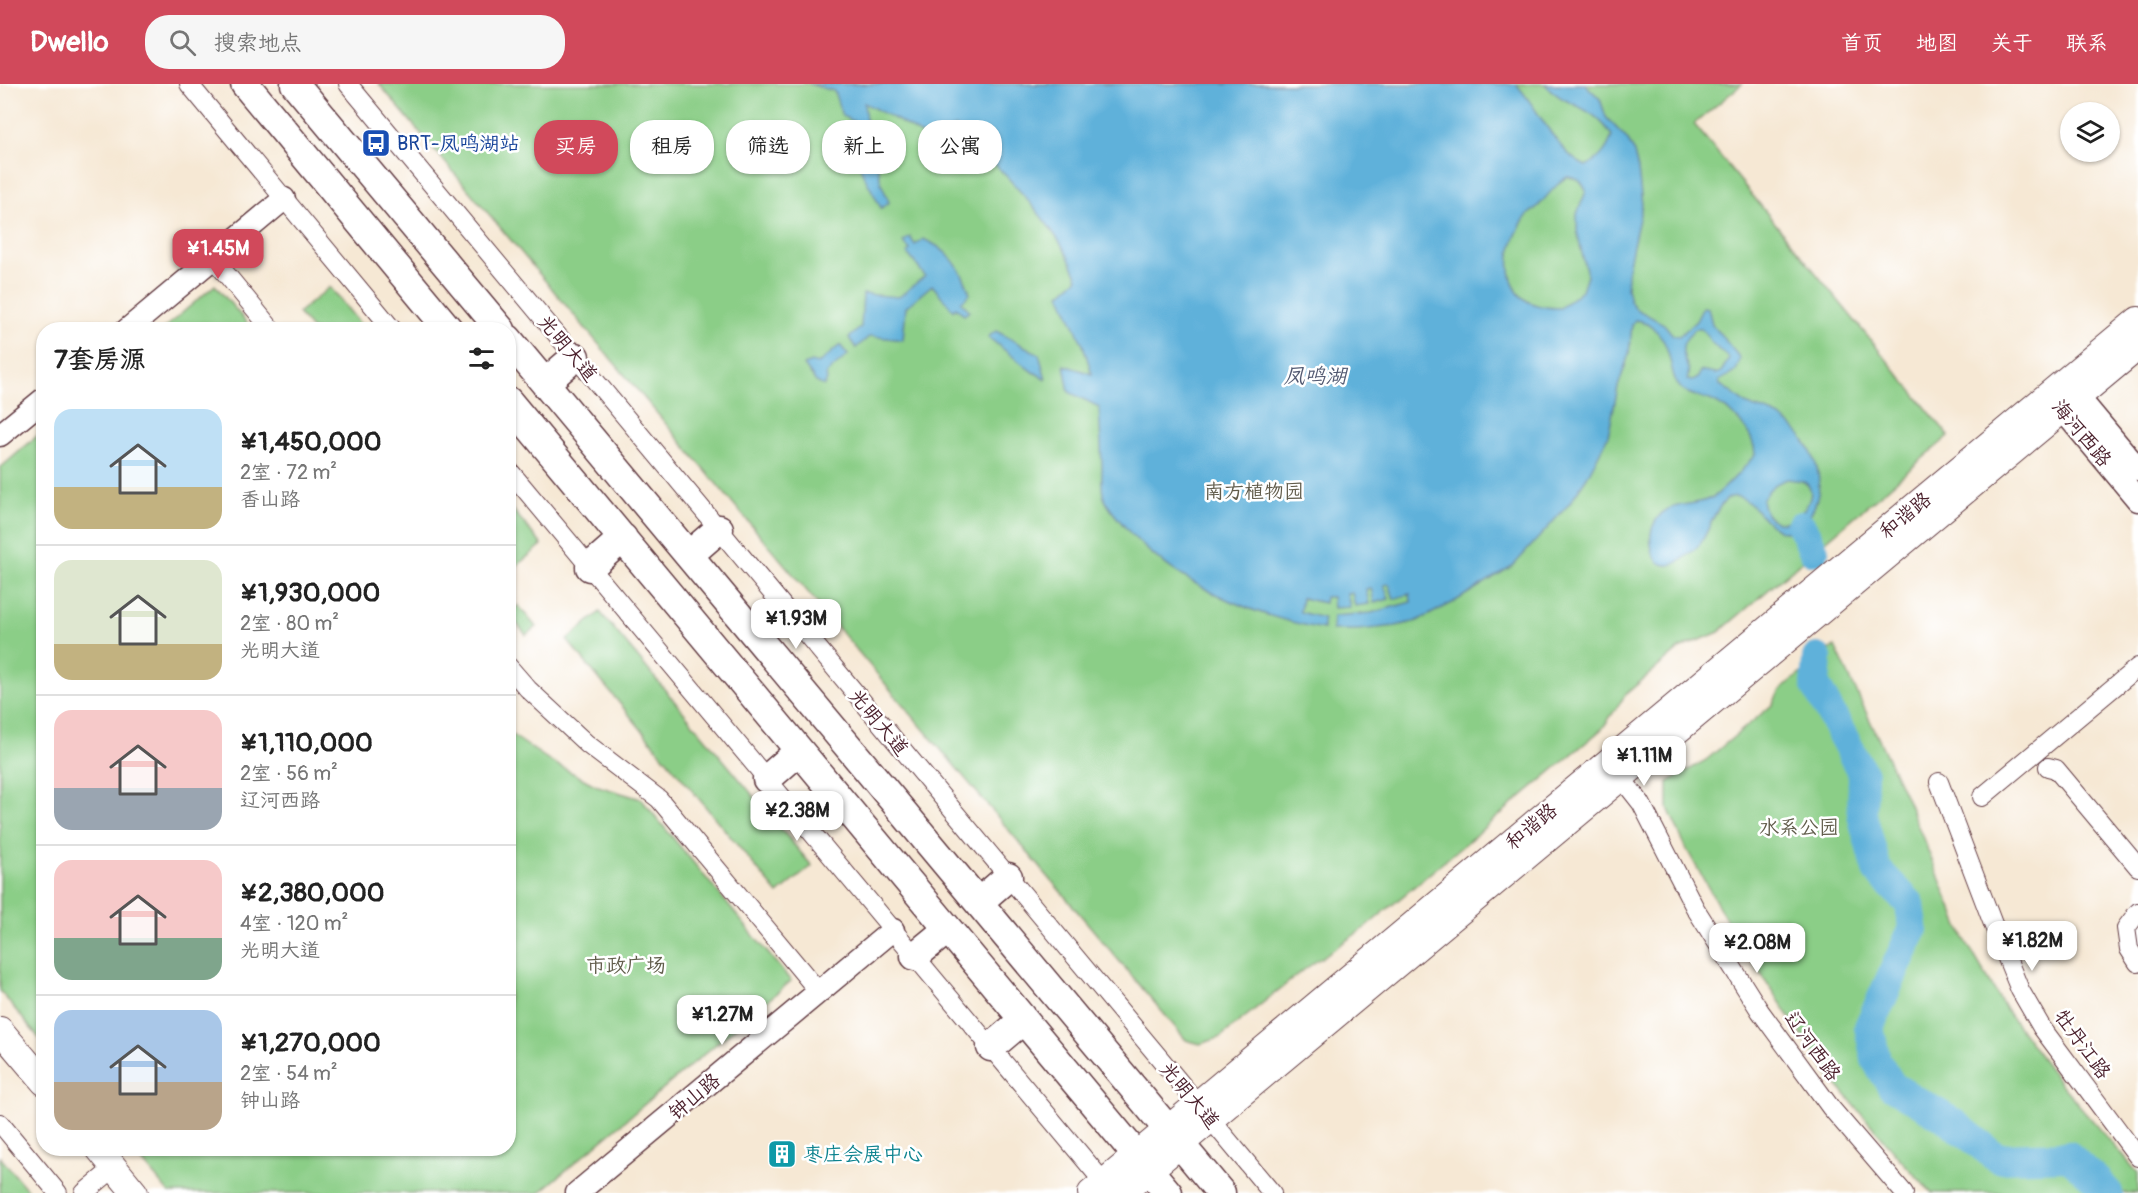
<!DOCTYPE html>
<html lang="zh">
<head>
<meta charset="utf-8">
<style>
  :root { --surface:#fff; --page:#f6f6f6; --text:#222; --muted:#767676; --line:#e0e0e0; --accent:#d1495b }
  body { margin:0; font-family:Pangolin,"LXGW WenKai TC",sans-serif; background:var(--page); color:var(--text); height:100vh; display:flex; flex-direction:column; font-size:22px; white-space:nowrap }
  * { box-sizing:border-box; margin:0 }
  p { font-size:20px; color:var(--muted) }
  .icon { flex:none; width:33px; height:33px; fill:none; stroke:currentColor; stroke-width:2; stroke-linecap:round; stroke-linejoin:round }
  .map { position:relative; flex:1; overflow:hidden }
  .panel { position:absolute; left:36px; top:238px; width:480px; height:834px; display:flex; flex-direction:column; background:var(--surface); border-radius:24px; box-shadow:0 2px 4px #0004 }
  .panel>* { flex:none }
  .hud { position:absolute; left:534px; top:36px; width:570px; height:54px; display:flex; gap:12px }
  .tools { position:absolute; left:2060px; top:18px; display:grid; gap:12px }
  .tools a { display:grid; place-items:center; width:60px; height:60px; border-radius:50%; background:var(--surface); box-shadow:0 2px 4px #0004; font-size:30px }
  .price { position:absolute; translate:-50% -51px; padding:0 14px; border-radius:12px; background:#fff; color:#222; font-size:20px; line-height:39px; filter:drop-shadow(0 2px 3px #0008) }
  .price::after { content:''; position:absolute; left:50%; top:36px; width:18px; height:14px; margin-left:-9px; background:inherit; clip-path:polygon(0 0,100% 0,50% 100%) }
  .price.active { background:var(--accent); color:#fff }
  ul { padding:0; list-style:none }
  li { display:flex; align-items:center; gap:18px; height:150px; padding:0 18px }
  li+li { border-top:2px solid var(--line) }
  li span { display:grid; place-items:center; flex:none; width:168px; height:120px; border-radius:18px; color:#555 }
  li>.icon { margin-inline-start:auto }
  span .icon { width:72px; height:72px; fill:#fffc; stroke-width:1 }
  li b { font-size:26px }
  h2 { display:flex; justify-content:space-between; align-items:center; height:72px; padding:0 18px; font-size:26px }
  .chip { padding:0 21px; border-radius:24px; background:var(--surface); box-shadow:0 2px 4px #0004; font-size:21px; line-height:54px }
  .chip.active { background:var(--accent); color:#fff }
  header { display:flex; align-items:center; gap:36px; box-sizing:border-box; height:84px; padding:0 30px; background:var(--accent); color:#fff }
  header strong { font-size:28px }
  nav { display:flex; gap:33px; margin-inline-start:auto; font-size:21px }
  .search { width:420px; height:54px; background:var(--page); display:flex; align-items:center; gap:15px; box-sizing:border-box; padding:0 21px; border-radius:24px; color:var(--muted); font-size:22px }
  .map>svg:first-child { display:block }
</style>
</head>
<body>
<header>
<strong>Dwello</strong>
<div class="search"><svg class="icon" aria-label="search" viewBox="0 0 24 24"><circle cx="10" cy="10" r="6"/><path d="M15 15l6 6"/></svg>搜索地点</div>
<nav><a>首页</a><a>地图</a><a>关于</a><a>联系</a></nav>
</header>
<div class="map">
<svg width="2138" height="1109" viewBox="0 0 2138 1109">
  <rect width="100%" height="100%" fill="#fff"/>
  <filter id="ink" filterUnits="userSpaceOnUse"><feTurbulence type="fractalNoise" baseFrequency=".0167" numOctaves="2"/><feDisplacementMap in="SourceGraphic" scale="12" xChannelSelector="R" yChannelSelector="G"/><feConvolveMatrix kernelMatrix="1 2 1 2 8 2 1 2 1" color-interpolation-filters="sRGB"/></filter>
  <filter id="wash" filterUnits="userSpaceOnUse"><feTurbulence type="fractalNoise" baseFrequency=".008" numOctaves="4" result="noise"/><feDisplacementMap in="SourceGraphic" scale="24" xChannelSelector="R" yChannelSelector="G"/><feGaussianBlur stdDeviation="1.35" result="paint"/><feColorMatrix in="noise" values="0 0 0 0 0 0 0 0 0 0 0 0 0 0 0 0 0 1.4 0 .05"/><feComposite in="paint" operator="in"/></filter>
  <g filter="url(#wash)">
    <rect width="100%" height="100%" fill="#f6e8d4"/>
    <path fill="#8bce87" stroke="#6a7659" stroke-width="1.5" d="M379,0h1363l-48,40 255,312 -230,196 -40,17 -53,45 -24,35 -236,198 -61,42 -86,69 -19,6 -14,-4z
      M215,201l38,45h-91z
      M330,203l35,43h-53l-14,-17z
      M43,347v612l-43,-52v-523z
      M508,420l34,41 -32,26 -2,-1z
      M518,521l18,22 -10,8 -17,-21z
      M600,528l212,254 -34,28 -211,-254z
      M1835,562l71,151 58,141 42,72 55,74 77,89v20h-206l-33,-35 -71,-84 -95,-142 -47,-84 -18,-40v-26l38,-22 66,-55 8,-15z
      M509,649l43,29 43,23 46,14 150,182 -252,212h-370l-37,-44h376z
      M0,1073l30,36h-30z"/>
    <path fill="#5fb1da" stroke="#546882" stroke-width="1.5" fill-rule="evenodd" d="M809,0h707c21,22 42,71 70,82 14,-7 21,-16 26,-30 -20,-33 -47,-28 -67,-52h40l15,15 6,18 21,22 6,10 5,20 4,36 -14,63 -1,20 3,13 6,8 28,15 9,11 6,1 17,-15 7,-14 5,1 4,16 28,34c-3,18 -8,14 -21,23l1,4c10,5 17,13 26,19 12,6 26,7 37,15 35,25 52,77 16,108 -28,25 -49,-49 -74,-26 -13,12 -15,29 -25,43 -5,6 -11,10 -17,15 -5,3 -10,7 -16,6 -8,0 -13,-7 -15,-15 -2,-8 -2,-18 2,-26 12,-26 39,-15 59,-27 13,-8 31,-30 42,-42 0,-23 -24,-46 -45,-55 -8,-3 -18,-4 -26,-9 -18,-13 -8,-42 -29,-61 -6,-6 -11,-9 -20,-10l-3,5 -3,29 -11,33 -10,49 -21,41 -18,27 -55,61 -60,37 -37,19 -21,5 -38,4h-26l1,-14 38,-3 40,-11 -1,-8 -16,5 -5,-15 -5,1 5,14 -15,4 -3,-15 -5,1 3,15 -14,2 -3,-13h-5l3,14 -17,1 -1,-11h-7l-1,6 -22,-5 -2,14 23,6v11c-72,-13 -157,-49 -203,-108 -6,-7 -15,-18 -17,-27 -2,-9 -1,-19 -1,-28 -1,-20 -2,-39 -3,-59l-30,-15 -5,-27 28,9 -9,-29 -23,-51 18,-16c-6,-12 -11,-26 -19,-37 -29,-43 -66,-80 -104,-115l-20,17 -38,-23 -33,-17 3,25 -25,-12 -8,-25zM1567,93c11,1 15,4 19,14l-9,23v18l10,43 -5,15 -22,18c-11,0 -21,-1 -31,-6 -21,-11 -23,-43 -15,-62 3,-8 8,-19 14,-25 4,-4 9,-7 13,-12 9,-10 14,-18 26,-26zM1695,245h6c6,4 7,11 13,16 5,6 10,8 15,14l-8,13 -6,2 -15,-3 -2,7 -5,3 -6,-1c6,-14 -10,-25 -2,-39 2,-4 7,-8 10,-12zM1788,395c4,1 10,1 14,2 31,14 -31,73 -40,19 7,-12 13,-17 26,-21z
      M850,58l26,15 5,26 8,19 -8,6 -19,-36z
      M910,153l5,8 8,-6c25,9 40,31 47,55l-9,8 9,9 -6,4 -8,-8 -3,3 -21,-25 -26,22 -3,33 -33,-4 -14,12 -7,-10 12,-11 2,-33 36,3 26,-21 -18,-23 3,-3 -7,-8z
      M996,247l43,23 7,25 -16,-9 -42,-33z
      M840,261l8,10 -22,19 1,6 -3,6 -8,-4 -12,-17 7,-3 7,2z"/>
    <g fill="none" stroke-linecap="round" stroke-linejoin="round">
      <path stroke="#5fb1da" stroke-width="30" d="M1801,442l13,25
        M1817,574l-2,26 48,90 -1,41 15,55 33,34 3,25 -44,98 7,33 16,26 60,36 45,36 72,-2 28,25 11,12"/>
    </g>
  </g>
  <g filter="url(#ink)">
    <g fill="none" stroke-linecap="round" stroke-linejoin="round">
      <g stroke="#643d44" stroke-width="20">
        <path id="minor" d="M189,0l204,246
          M348,0l924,1109
          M213,174l59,72
          M508,385l603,722
          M508,582l20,23 59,55 72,55 160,193
          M2048,683l8,2 82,98
          M1615,686l26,33 54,105 65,103 71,97 73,85
          M1939,698l54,142 27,66 22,38 96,129
          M1982,713l156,-130
          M2138,828l-12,16 3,21 9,14
          M0,1039l58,70
          M84,1109l30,-25"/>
      </g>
      <g stroke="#643d44" stroke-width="25">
        <path id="tertiary" d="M127,246l157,-131
          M2068,301l70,84
          M2052,313l86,103
          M0,351l44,-36
          M577,1109l316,-263"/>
      </g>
      <g stroke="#643d44" stroke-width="28">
        <path id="secondary" d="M0,946l44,52
          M99,1065l36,44
          M1091,1109l1047,-873
          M1122,1109l1016,-846"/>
      </g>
      <g stroke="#643d44" stroke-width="31">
        <path id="primary" d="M245,0l204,246
          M295,0l206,246
          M508,255l713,854
          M545,299l30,-26
          M508,317l660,792
          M689,471l30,-26
          M590,483l33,-29
          M767,695l32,-28
          M979,818l29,-25
          M915,872l33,-27
          M991,963l32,-27"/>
      </g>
      <use href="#minor" stroke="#fff" stroke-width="18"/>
      <use href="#tertiary" stroke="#fff" stroke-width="22"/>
      <use href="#secondary" stroke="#fff" stroke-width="26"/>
      <use href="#primary" stroke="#fff" stroke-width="28"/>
    </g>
  </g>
  <defs>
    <g id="bus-square" transform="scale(1.5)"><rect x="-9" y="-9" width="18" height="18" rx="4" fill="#1a4fb4" stroke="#fff"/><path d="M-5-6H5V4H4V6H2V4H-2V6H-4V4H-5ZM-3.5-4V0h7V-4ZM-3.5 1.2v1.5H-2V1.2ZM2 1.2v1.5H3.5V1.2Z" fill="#fff"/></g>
    <g id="building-square" transform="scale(1.5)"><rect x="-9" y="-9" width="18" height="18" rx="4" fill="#0f9aa8" stroke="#fff"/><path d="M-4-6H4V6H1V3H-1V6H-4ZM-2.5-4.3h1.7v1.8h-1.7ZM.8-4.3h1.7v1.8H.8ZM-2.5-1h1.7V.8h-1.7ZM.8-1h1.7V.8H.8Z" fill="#fff"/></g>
  </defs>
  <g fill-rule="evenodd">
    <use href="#bus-square" x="376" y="59"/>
    <use href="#building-square" x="782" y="1070"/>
  </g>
  <g text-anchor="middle" stroke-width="5" stroke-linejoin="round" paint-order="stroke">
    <g font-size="20" fill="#164399" stroke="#fff" text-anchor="start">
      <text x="397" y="66">BRT-凤鸣湖站</text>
    </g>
    <g font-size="20" fill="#4a1f2b" stroke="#fff">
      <text transform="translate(568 264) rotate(50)" y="7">光明大道</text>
      <text transform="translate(2082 349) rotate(50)" y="7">海河西路</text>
      <text transform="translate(1905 431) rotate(-40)" y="7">和谐路</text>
      <text transform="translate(879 638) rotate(50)" y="7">光明大道</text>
      <text transform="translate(1531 742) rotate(-40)" y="7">和谐路</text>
      <text transform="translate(2083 960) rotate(54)" y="7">牡丹江路</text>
      <text transform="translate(1813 962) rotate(54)" y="7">辽河西路</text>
      <text transform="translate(1190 1011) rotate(50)" y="7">光明大道</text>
      <text transform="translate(694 1012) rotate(-40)" y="7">钟山路</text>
    </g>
    <g font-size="20" fill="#615c4b" stroke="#fff">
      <text x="1254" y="414">南方植物园</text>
      <text x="1799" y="750">水系公园</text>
      <text x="626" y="888">市政广场</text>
    </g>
    <g font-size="20" fill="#0d838f" stroke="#fff" text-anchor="start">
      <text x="803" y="1077">枣庄会展中心</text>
    </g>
    <g font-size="21" font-style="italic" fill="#525971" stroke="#fff">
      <text x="1315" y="299">凤鸣湖</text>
    </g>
  </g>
</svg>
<div class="tools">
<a><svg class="icon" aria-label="layers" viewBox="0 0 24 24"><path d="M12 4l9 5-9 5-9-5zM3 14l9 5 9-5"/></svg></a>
</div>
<b class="price active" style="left:218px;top:196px">¥1.45M</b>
<b class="price" style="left:796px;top:566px">¥1.93M</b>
<b class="price" style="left:1644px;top:703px">¥1.11M</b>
<b class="price" style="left:797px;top:758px">¥2.38M</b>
<b class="price" style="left:2032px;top:888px">¥1.82M</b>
<b class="price" style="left:1757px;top:890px">¥2.08M</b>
<b class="price" style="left:722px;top:962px">¥1.27M</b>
<div class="hud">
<a class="chip active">买房</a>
<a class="chip">租房</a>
<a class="chip">筛选</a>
<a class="chip">新上</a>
<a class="chip">公寓</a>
</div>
<section class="panel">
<h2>7套房源<svg class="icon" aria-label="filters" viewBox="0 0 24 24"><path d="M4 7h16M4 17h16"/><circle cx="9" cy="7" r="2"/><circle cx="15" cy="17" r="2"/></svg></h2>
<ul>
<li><span style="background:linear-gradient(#bfe0f5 65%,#c2b280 0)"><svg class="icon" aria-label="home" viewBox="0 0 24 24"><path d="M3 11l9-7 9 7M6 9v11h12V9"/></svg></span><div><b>¥1,450,000</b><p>2室 · 72 m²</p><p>香山路</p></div></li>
<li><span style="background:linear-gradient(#dfe7d0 70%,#c2b280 0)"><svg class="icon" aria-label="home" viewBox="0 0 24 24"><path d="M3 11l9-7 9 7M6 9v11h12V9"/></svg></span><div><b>¥1,930,000</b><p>2室 · 80 m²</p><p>光明大道</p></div></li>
<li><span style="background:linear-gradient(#f6c9c9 65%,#9aa5b1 0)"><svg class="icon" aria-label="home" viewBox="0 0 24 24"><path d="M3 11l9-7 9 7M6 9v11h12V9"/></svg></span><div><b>¥1,110,000</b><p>2室 · 56 m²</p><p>辽河西路</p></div></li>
<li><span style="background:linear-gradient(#f6c9c9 65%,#7fa58c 0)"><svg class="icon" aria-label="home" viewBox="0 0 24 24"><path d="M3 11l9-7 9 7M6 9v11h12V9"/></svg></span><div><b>¥2,380,000</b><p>4室 · 120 m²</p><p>光明大道</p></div></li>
<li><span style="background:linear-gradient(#a9c7e8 60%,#b9a48a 0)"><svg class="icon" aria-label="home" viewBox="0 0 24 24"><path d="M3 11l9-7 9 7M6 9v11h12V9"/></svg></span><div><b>¥1,270,000</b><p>2室 · 54 m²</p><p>钟山路</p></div></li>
</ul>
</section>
</div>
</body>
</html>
